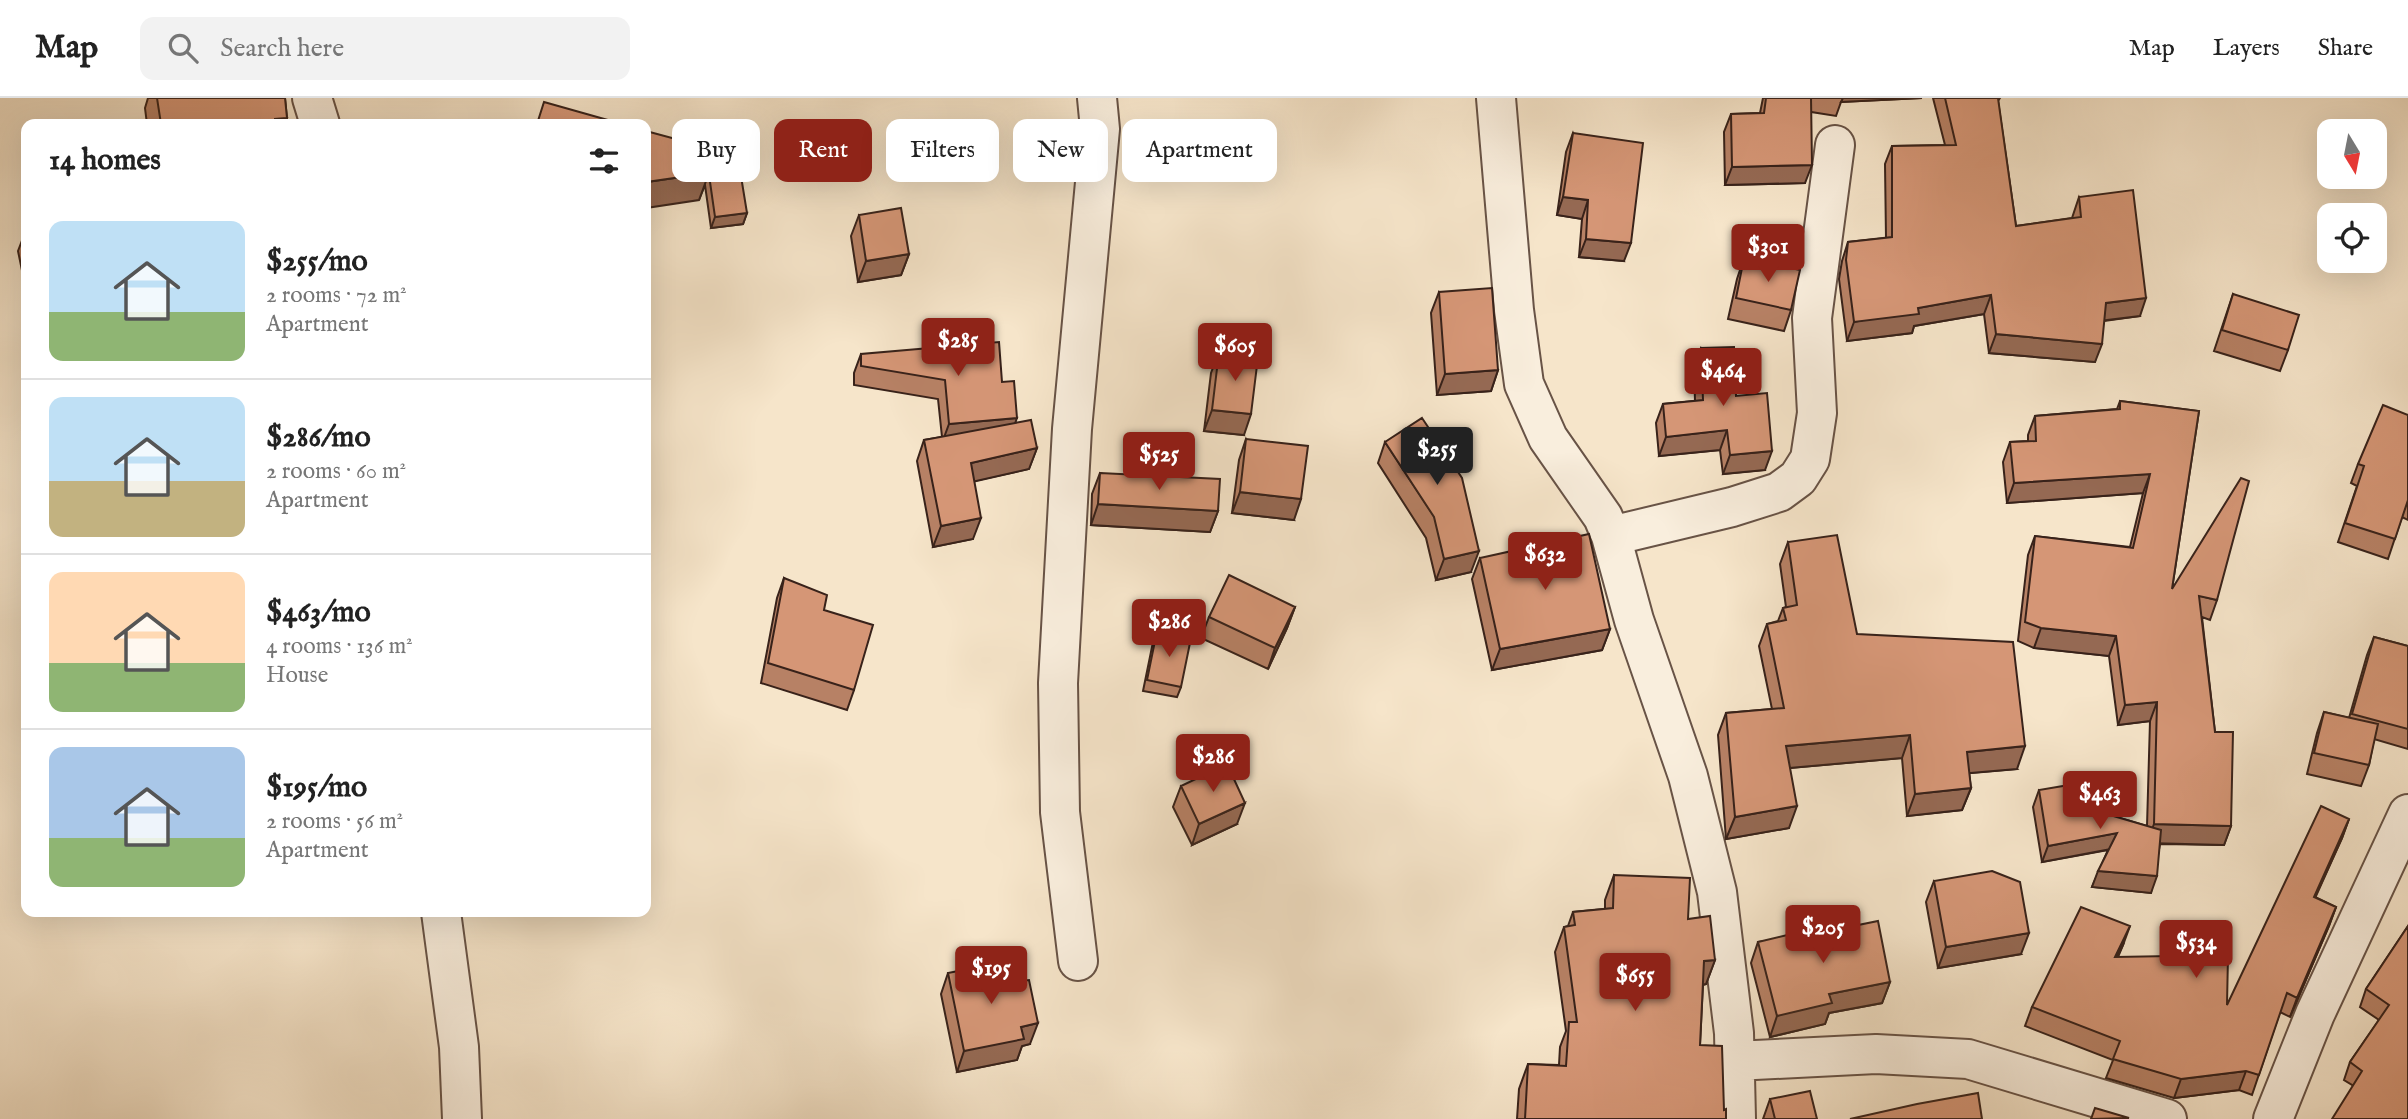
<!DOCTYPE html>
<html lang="en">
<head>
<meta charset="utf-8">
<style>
  :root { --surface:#fff; --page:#f2f2f2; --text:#222; --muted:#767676; --line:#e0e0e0; --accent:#8f2418 }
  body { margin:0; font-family:"IM FELL English",serif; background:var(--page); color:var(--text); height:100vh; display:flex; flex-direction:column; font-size:26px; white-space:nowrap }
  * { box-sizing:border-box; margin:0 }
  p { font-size:23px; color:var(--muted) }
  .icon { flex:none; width:38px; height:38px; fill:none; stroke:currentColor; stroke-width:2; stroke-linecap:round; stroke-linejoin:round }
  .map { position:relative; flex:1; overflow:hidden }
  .drawer { position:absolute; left:21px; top:21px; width:630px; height:798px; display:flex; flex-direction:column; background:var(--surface); border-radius:14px; box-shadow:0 7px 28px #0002 }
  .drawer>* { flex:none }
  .guide { position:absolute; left:672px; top:21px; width:665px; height:63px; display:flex; gap:14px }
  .needle { width:46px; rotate:170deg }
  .buttons { position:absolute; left:2317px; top:21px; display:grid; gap:14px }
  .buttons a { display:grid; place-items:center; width:70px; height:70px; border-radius:14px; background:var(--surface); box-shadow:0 7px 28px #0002; font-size:35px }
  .price { position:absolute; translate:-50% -60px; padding:0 16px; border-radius:7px; background:var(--accent); color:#fff; font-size:23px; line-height:46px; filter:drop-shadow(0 2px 4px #0008) }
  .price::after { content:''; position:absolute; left:50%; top:42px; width:21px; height:16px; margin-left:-10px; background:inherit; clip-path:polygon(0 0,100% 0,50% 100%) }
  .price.current { background:#222; color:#fff }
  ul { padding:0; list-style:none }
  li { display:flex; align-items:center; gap:21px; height:175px; padding:0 28px }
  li+li { border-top:2px solid var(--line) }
  li span { display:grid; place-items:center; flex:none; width:196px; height:140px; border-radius:14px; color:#555 }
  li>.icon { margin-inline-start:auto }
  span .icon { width:84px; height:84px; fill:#fffc; stroke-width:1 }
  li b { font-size:30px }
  h2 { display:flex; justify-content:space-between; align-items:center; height:84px; padding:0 28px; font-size:30px }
  .chip { padding:0 24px; border-radius:14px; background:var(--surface); box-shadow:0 7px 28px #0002; font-size:24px; line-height:63px }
  .chip.current { background:var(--accent); color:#fff }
  header { display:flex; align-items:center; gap:42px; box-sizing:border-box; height:98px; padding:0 35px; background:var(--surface); border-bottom:2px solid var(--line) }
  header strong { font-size:33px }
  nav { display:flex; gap:38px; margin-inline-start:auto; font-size:24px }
  .search { width:490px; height:63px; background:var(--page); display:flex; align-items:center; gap:18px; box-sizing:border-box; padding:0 24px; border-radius:14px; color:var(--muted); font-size:26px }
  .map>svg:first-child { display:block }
</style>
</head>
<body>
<header>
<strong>Map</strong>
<div class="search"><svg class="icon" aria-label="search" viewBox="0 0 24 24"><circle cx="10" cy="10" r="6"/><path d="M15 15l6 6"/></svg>Search here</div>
<nav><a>Map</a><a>Layers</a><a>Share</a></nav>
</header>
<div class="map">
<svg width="2408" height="1021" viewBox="0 0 2408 1021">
  <rect width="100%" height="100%" fill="#f6e5ca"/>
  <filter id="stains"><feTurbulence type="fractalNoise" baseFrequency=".00286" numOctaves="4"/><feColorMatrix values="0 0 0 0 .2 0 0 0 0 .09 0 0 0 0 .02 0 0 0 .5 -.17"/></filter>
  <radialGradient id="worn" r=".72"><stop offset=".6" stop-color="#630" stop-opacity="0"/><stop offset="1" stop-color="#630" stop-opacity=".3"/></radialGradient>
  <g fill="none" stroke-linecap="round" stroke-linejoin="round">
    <g stroke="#685346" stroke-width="42">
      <path id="minor" d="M312,0l8,26
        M1496,0l18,212 10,74 24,54 55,79 8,19 23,84 54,156 29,116 17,141 2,86
        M1611,438l121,-29 47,-15 19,-14 12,-19 7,-46 -5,-95 23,-173
        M441,814l18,135 3,72
        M1078,863l-18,-149 -2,-129 14,-254 28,-300 -3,-31
        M1735,963l141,-7 92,5 199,60
        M2273,1021l42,-105 93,-200"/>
    </g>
    <use href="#minor" stroke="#f9eedd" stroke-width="38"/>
  </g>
  <path fill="#b78165" stroke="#38221a" stroke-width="2" d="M148,0h137l2,20 -2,6h-138l-2,-16z
    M1763,0h159l-81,4 -5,14 -25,-4 -6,71 -80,2 -1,-53 7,-18 29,-1z
    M1933,0h67l-2,3 18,125 56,-8 7,-21 61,119 -36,5 -9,41 -106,-9 -5,-39 -70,12 -2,7 -65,8 -8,-62 3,-18 6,-19 38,-4 -1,-74 7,-18 53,-1z
    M1573,35l51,128 -45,-4 3,-38 -25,-4 9,-63z
    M708,70l39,45 -4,11 -32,4 -6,-43 -6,15z
    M859,117l50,39 -8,21 -43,7 -7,-46z
    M26,132v60l-8,-39z
    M1744,160l47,52 -7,21 -56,-12 9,-40z
    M1439,194l59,78 -7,21 -54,4 -6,-82z
    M2233,196l55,56 -8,21 -66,-20z
    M1701,250l35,48 29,74 -42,4 -3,-24 -61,6 -3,-33 7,-19 32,-3 -1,-34z
    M1219,254l25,83 -40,-4 7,-58z
    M861,256l141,28 14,41 21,25 -8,21 -55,12 -1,58 -40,8 -16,-86 7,-21 18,-3 -4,-38 -84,-14v-12z
    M2120,303l79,10 -27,178 45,11 -7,20 -8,-3 13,115 16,94 -7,19 -64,-1 -9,49 -59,-6 16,-37 -66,12 -9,-55 6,-17 47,18 61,18 3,-105 -32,4 -9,-69 -75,-8 -16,-7 10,-86 7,-19 95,11 13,-54 -136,10 -4,-41 7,-20 18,-1v-6l7,-19 82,-7z
    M2408,317v105l-6,-3 -14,42 -50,-17 19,-56 -6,-3 7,-19z
    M1246,341l48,81 -62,-7 7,-53z
    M1385,344l86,130 -35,8 -10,-42 -48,-75z
    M1100,375l118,38 -8,21 -119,-7 1,-31z
    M1788,444l69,92 160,135 -48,4 2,15 -9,22 -55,6 -5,-58 -112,10 -1,60 -63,11 -8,-104 8,-22 46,-4 -13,-63 8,-22 11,-3 5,-13 3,-1 -6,-43z
    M1480,460l130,71 -8,21 -110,20 -20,-91z
    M784,480l40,32 30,80 -7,20 -86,-27 16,-85z
    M1295,509l-8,21 -19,41 -67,-31 8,-21z
    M1157,533l24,56 -4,10 -34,-6 10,-49z
    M2374,539l34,9v103l-34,-10 -5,26 -8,21 -54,-12 10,-41 7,-21 25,6 18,-63z
    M1181,688l56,38 -45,21 -19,-38z
    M2349,721l-7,19 -27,59 21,10 -7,19 -39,91 -10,-5 -28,83 -13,-5 -65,8 -68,-20 7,-18 -88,-34 7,-19 91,-62 -5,12 109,48z
    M1614,777l74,44 27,41 -9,24 -3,1 -3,60 24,65 2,9h-209l2,-30 9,-25 31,1 1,-18 6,-16 -11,-79 9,-25 4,-1 5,-14 32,-3v-9z
    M1934,783l87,73 -83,14 -12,-66z
    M2408,828v193l-64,-39 6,-18 29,-42 -19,-13 6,-18z
    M1809,837l81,47 -8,21 -53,10 -4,11 -55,13 -19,-74 7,-21z
    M948,875l65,9 17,62 -8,2 -5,14 -60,12 -16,-78z
    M1770,1001l47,20h-54z"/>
  <path fill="#956953" stroke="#38221a" stroke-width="2" d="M1843,0h79l-81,4z
    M287,20l-2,6h-12l2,-5z
    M1812,67l-7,18 -80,2 7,-18z
    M709,75l-10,27 -53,8v-21l1,-5z
    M1563,99l25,3 -6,19 -25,-4z
    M747,115l-4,11 -32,4 4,-11z
    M1586,141l45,4 -7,18 -45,-4z
    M909,156l-8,21 -43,7 8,-21z
    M1991,197l-7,19 -70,12 -2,7 -65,8 7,-19 64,-14z
    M2146,200l-6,18 -41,5 7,-18z
    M1996,236l106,10 -7,18 -106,-9z
    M1498,272l-7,21 -54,4 8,-21z
    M1212,312l39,4 -7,21 -40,-4z
    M1017,320l-7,19 -68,6 7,-19z
    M1727,332l-7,20 -61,6 7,-19z
    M1037,350l-8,21 -66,15 8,-21z
    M1772,353l-7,19 -42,4 7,-19z
    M2150,376l-7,19 -136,10 7,-20z
    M1240,394l61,7 -7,21 -62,-7z
    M1098,406l120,7 -8,21 -119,-7z
    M981,420l-8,21 -40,8 8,-21z
    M1479,453l-8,21 -35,8 8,-21z
    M1295,509l-8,21 -19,41 7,-21z
    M2041,530l75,8 -7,20 -75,-8z
    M1610,531l-8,21 -110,20 8,-21z
    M2157,604l-7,19 -32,4 7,-20z
    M1910,637l-8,23 -124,11 8,-23z
    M2025,648l-8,23 -58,5 8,-22z
    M1971,690l-9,22 -55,6 8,-22z
    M1245,705l-8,21 -45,21 7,-21z
    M1797,708l-8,22 -63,11 9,-22z
    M2349,721l-7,19 -35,78 7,-19z
    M2154,726l77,2 -7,19 -77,-2z
    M2117,735l-6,16 -69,13 6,-16z
    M2098,773l59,5 -6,17 -59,-6z
    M2336,809l-7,19 -39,91 7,-19z
    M2130,828l-7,19 -15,31 7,-19z
    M2029,835l-8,21 -83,14 8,-21z
    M1715,862l-9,24 -11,2 9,-25z
    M1890,884l-8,21 -53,10 -4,11 -55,13 7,-21 52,-22z
    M1038,925l-8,21 -8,2 -5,14 -60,12 7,-21 57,-24z
    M2246,973l-7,19 -65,8 7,-19z"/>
  <path fill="#d59676" stroke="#38221a" stroke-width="2" d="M157,0h128l2,20 -12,1v5h-114z
    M1766,0h45l1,67 -80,2 -1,-53 33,-1z
    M1945,0h53l18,128 65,-9 -2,-20 54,-7 13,108 -40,5 -4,41 -106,-10 -5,-39 -73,13 1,6 -65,8 -8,-62 2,-18 44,-5v-91l64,-1z
    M544,4l78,22h-85z
    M646,33l37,10 21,-2 5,34 -62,9 -1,6z
    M1573,35l70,10 -12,100 -45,-4 2,-39 -25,-3z
    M739,66l8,49 -32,4 -7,-49z
    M901,110l8,46 -43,7 -7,-46z
    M1744,160l56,12 -9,40 -55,-12z
    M1492,190l6,82 -53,4 -6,-82z
    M2233,196l66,21 -11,35 -66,-20z
    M999,244l3,40 12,-1 3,37 -68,6 -4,-44 -84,-14v-12z
    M1734,249l2,49 31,-3 5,58 -42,4 -3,-25 -61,7 -3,-33 40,-4 -2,-52z
    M1219,254l39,5 -7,57 -39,-4z
    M2120,303l79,10 -27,178 69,-111 8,3 -32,119 -18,-4 16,136h18l-2,94 -77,-2 3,-122 -32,3 -9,-69 -75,-8 -16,-6 10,-86 98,12 17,-74 -136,9 -4,-41 26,-1 -1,-25 85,-7z
    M2383,307l25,10v85l-13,39 -50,-16 19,-57 -6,-2z
    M1422,320l40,60 17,73 -35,8 -10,-42 -49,-75z
    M1031,322l6,28 -66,15 10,55 -40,8 -17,-86z
    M1246,341l62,7 -7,53 -61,-7z
    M1100,375l120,6 -2,32 -120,-7z
    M1589,436l21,95 -110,20 -20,-91z
    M1837,437l20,99 156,8 12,104 -58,6 4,36 -56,6 -5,-59 -124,11 11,60 -62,11 -9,-104 58,-5 -17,-84 19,-4 -3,-12 14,-3 -9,-63z
    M1229,477l66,32 -20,41 -66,-31z
    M784,480l43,17 -3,15 49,15 -19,65 -86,-27z
    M1157,533l34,7 -10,49 -34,-7z
    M2374,539l34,9v83l-56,-15z
    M2324,614l54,12 -9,41 -55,-12z
    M1227,666l18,39 -46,21 -18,-38z
    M2081,685l5,25 75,22 -4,46 -59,-5 19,-38 -69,13 -9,-56z
    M2321,708l28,13 -35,78 22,10 -39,91 -10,-5 -28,82 -13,-4 -65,8 -68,-20 7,-18 -88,-34 49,-100 49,19 -15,31 113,-2 -1,50z
    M1992,773l28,11 9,51 -83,14 -12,-66z
    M1614,777l76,3 -2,41 22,-3 5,44 -11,1 -4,84 22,1 2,64 2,-1v10h-201l3,-55 38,2 3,-44h8l-13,-95 11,-2 -2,-13 40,-4z
    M1878,823l12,61 -61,12 3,9 -55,13 -19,-74 50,-12 1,5z
    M2408,828v193h-76l30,-48 -12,-9 39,-57 -23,-16z
    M1008,863l5,21 16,-2 9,43 -17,4 3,12 -60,12 -16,-78z
    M1810,993l7,28h-42l-5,-20z
    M1978,995l4,26h-132l67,-15z
    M2095,1010l34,10 -38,1z"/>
  <rect width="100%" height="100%" filter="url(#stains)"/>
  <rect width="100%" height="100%" fill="url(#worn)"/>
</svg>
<div class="buttons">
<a><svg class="needle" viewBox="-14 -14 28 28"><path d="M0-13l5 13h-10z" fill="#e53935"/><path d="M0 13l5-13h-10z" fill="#767676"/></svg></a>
<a><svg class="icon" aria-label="locate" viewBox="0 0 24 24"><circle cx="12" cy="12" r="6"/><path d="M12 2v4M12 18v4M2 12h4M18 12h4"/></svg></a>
</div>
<b class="price" style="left:1768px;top:186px">$301</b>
<b class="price" style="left:958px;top:280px">$285</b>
<b class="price" style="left:1235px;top:285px">$605</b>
<b class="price" style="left:1723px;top:310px">$464</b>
<b class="price current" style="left:1437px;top:389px">$255</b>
<b class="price" style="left:1159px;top:394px">$525</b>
<b class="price" style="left:1545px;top:494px">$632</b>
<b class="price" style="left:1169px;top:561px">$286</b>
<b class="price" style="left:1213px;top:696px">$286</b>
<b class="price" style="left:2100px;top:733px">$463</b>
<b class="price" style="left:1823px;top:867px">$205</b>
<b class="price" style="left:2196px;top:882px">$534</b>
<b class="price" style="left:991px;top:908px">$195</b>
<b class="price" style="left:1635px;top:915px">$655</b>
<div class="guide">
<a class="chip">Buy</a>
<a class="chip current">Rent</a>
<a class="chip">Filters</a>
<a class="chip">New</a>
<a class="chip">Apartment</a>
</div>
<section class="drawer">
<h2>14 homes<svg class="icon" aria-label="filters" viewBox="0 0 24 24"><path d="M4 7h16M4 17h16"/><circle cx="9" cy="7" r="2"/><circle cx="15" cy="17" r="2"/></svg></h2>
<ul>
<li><span style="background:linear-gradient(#bfe0f5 65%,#8fb573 0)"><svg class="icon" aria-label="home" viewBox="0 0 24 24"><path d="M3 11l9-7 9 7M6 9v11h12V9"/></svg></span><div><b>$255/mo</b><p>2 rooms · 72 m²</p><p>Apartment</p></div></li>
<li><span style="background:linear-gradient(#bfe0f5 60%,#c2b280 0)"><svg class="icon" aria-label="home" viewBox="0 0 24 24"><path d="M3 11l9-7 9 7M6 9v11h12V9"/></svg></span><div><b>$286/mo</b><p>2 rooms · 60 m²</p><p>Apartment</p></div></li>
<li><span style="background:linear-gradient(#ffd9b3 65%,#8fb573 0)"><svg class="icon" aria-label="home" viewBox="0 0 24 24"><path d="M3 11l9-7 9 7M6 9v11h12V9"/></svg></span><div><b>$463/mo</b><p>4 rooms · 136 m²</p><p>House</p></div></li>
<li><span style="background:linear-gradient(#a9c7e8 65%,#8fb573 0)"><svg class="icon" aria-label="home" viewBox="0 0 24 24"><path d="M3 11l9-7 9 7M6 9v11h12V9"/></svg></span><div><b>$195/mo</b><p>2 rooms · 56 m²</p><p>Apartment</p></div></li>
</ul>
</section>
</div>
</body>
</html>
